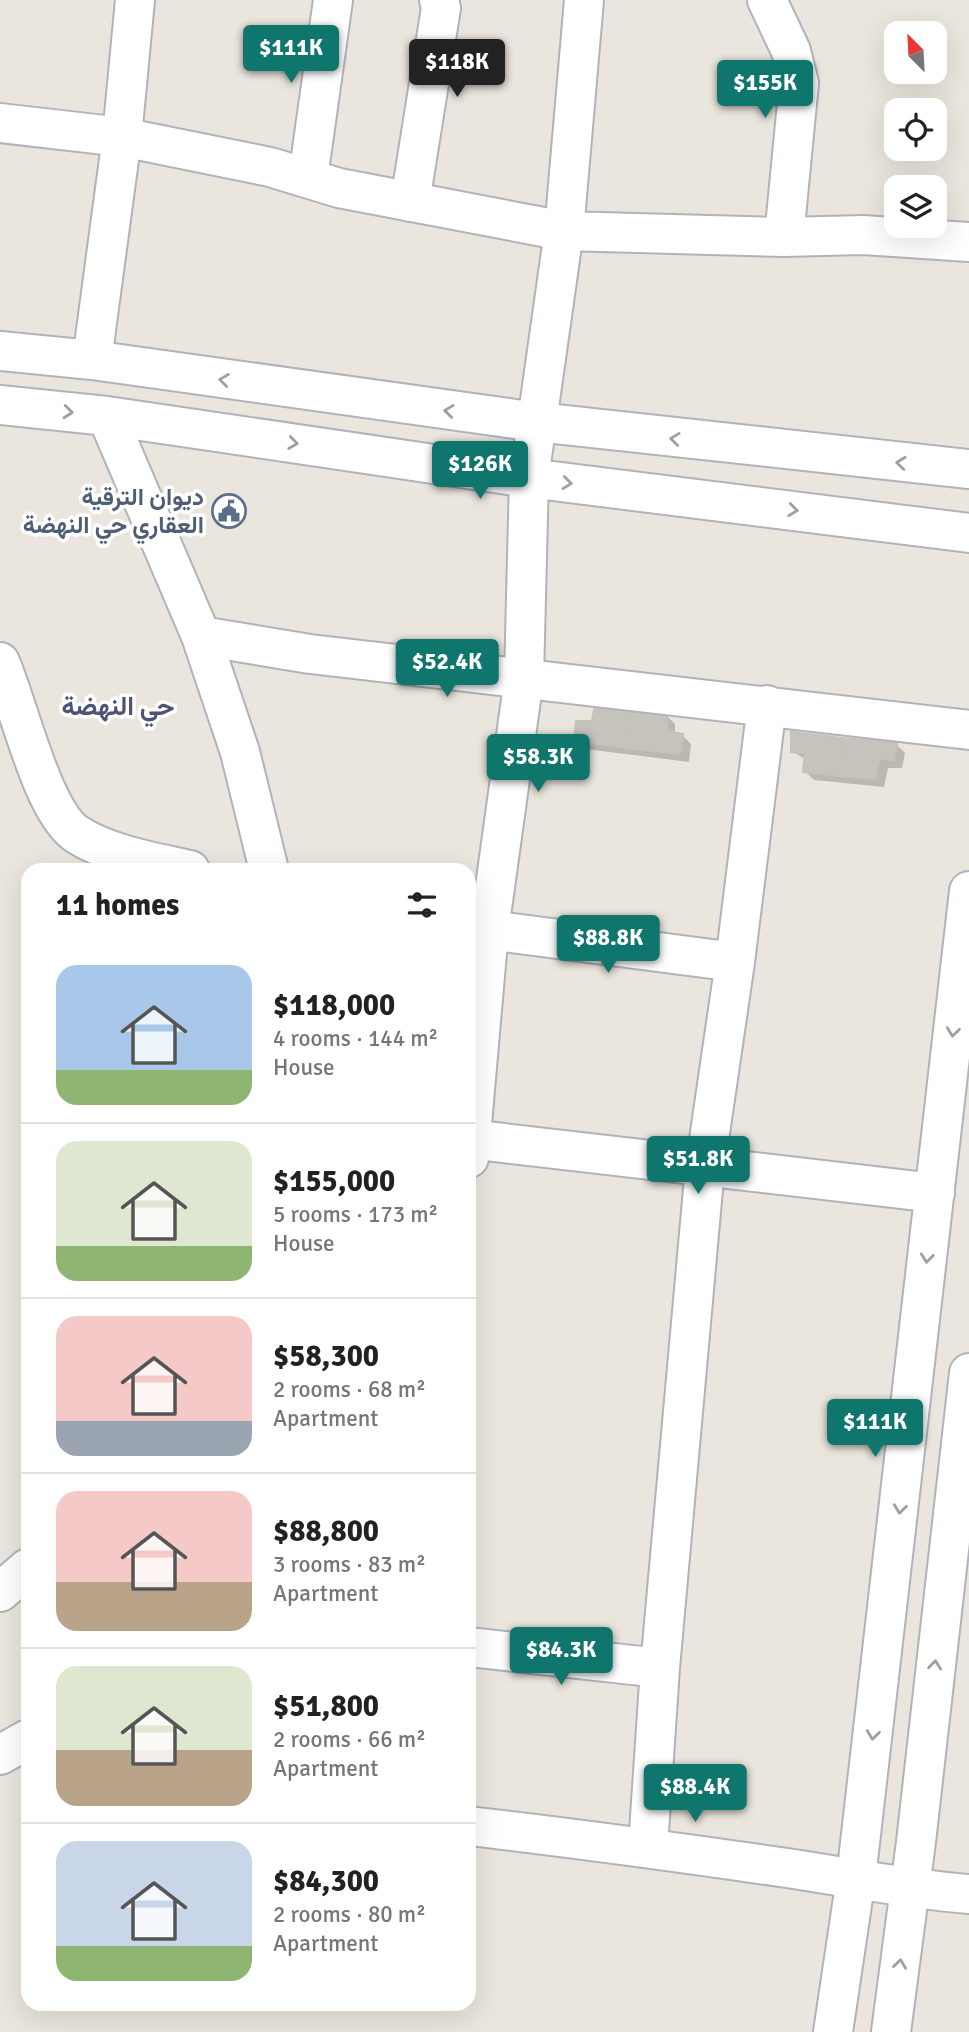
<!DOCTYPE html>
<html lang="en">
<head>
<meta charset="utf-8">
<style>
  :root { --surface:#fff; --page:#f2f2f2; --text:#222; --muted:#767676; --line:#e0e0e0; --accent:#0f766e }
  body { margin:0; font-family:Signika,Vazirmatn,sans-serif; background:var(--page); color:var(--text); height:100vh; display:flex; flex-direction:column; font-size:26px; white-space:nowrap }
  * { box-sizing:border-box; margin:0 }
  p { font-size:23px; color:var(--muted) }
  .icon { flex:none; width:38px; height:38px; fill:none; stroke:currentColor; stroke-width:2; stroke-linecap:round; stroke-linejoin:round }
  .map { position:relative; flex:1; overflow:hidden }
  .side { position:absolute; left:21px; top:863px; width:455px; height:1148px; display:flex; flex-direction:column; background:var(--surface); border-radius:21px; box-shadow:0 7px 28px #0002 }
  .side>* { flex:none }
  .needle { width:46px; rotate:336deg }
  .controls { position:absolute; left:884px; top:21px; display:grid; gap:14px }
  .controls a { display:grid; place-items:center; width:63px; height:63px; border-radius:14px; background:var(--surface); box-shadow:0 7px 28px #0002; font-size:35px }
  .price { position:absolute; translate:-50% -60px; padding:0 16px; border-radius:7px; background:var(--accent); color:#fff; font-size:23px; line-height:46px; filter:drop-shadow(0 2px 4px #0008) }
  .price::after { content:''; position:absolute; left:50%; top:42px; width:21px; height:16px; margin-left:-10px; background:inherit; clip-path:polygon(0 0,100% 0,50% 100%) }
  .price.active { background:#222; color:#fff }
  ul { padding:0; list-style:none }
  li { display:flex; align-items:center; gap:21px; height:175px; padding:0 35px }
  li+li { border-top:2px solid var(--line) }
  li span { display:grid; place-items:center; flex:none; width:196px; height:140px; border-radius:21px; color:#555 }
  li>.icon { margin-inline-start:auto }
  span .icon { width:84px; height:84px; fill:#fffc; stroke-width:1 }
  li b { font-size:30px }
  h2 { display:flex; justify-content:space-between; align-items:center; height:84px; padding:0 35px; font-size:30px }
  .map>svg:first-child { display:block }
</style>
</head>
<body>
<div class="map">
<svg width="969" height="2032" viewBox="0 0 969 2032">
  <rect width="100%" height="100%" fill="#ebe6dd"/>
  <path fill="#0003" d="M666,715l9,9v10l7,1 9,9 -2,18 -104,-13 -9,-9z
    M896,744l9,9 -3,15h-14l-4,19 -70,-7 -9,-9 1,-11 -14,-9z"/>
  <path fill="#c6c3bd" stroke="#c6c2b7" stroke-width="2" d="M595,704l37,3 -6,41 -52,-7 2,-20h16z
    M632,707l35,7v17l16,3 -3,20 -54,-6z
    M791,732l51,6 -3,38 -36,-4 2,-19 -14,-1z
    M842,738l55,5 -3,17 -15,-1 -4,20 -36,-3z"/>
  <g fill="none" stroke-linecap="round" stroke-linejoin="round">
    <g stroke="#b1b2bc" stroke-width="42">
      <path id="minor" d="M767,0l24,51 8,32 -15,154
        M0,123l122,14 148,30 69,21 225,43 220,6 79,-2 106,7
        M308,178l25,-178
        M410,202l31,-194 -2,-8
        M0,351l92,9 445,62 432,47
        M92,360l30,-223 13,-137
        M0,405l107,11 422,62 440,55
        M107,416l94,220 109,18 659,76
        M201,636l39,116 29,118
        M0,662c18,40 42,151 78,173 32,20 76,27 112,35
        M489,930l246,32
        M469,1139l466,54
        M469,1158l20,-228 35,-252 5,-200 35,-247 20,-231
        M0,1592l28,-24
        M469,1647l191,21
        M0,1755l28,-16
        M469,1826c104,12 207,26 311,41 63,9 125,22 189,27
        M648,1847l12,-179 45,-501 30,-205 32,-257
        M833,2032l23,-154 113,-987
        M891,2032l25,-190 53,-469"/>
    </g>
    <use href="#minor" stroke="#fff" stroke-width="38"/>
  </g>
  <defs><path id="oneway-chevron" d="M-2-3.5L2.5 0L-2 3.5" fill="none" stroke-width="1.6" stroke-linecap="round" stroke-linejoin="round" transform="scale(1.75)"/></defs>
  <g stroke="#9f9f9f">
    <use href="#oneway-chevron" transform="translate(224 380) rotate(-172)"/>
    <use href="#oneway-chevron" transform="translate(449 411) rotate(-173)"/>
    <use href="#oneway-chevron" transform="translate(68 412) rotate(6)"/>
    <use href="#oneway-chevron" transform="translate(675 439) rotate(-173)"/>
    <use href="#oneway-chevron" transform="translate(293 443) rotate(8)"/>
    <use href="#oneway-chevron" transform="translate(901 463) rotate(-174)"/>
    <use href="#oneway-chevron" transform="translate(567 483) rotate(7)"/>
    <use href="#oneway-chevron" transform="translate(793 510) rotate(7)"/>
    <use href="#oneway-chevron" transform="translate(953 1032) rotate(97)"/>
    <use href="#oneway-chevron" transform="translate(927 1258) rotate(96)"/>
    <use href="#oneway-chevron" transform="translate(900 1509) rotate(97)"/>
    <use href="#oneway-chevron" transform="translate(935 1665) rotate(-84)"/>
    <use href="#oneway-chevron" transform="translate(873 1735) rotate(97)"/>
    <use href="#oneway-chevron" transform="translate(900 1964) rotate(-82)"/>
  </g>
  <defs>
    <g id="civic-ring" transform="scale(1.75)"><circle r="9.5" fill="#fff" stroke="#5c6f8a" stroke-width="1.5"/><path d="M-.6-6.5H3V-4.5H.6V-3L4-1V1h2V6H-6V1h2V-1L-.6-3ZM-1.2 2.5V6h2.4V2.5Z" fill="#5c6f8a"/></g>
  </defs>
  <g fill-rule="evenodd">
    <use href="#civic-ring" x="229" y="511"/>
  </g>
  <g text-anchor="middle" stroke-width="7" stroke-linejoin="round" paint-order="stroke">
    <g font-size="24" font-weight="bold" fill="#4e5e75" stroke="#fff" text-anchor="end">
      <text x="204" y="505">ديوان الترقية<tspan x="204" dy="28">العقاري حي النهضة</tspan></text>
    </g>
    <g font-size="26" font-weight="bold" fill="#4f5277" stroke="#fff">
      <text x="118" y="715">حي النهضة</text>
    </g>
  </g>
</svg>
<div class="controls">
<a><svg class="needle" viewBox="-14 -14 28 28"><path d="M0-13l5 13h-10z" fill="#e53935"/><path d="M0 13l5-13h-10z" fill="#767676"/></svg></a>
<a><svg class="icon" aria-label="locate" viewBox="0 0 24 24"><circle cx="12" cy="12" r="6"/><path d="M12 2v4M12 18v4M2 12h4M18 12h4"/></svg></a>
<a><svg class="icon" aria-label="layers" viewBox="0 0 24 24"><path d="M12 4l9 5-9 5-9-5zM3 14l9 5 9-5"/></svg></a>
</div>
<b class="price" style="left:291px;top:85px">$111K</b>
<b class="price active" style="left:457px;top:99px">$118K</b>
<b class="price" style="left:765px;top:120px">$155K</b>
<b class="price" style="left:480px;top:501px">$126K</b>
<b class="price" style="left:447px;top:699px">$52.4K</b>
<b class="price" style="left:538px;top:794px">$58.3K</b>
<b class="price" style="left:608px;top:975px">$88.8K</b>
<b class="price" style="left:698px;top:1196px">$51.8K</b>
<b class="price" style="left:875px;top:1459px">$111K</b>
<b class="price" style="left:561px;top:1687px">$84.3K</b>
<b class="price" style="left:695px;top:1824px">$88.4K</b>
<section class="side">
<h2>11 homes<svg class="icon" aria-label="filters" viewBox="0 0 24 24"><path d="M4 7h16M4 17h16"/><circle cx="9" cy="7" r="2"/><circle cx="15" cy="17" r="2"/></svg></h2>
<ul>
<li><span style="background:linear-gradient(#a9c7e8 75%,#8fb573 0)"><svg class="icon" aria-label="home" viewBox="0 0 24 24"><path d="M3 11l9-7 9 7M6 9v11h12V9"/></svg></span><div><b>$118,000</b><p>4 rooms · 144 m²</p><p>House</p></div></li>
<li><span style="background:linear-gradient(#dfe7d0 75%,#8fb573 0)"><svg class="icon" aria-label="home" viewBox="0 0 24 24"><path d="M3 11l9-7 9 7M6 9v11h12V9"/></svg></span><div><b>$155,000</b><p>5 rooms · 173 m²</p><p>House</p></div></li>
<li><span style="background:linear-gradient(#f6c9c9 75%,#9aa5b1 0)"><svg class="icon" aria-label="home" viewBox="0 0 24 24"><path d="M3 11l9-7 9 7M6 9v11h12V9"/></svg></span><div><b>$58,300</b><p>2 rooms · 68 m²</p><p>Apartment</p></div></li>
<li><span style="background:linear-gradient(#f6c9c9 65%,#b9a48a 0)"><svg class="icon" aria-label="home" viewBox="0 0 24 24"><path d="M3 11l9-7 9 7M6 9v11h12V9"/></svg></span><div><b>$88,800</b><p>3 rooms · 83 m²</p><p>Apartment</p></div></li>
<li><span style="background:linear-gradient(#dfe7d0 60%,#b9a48a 0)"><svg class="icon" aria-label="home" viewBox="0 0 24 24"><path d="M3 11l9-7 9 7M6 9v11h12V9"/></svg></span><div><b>$51,800</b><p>2 rooms · 66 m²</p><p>Apartment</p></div></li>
<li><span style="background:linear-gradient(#c9d6e8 75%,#8fb573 0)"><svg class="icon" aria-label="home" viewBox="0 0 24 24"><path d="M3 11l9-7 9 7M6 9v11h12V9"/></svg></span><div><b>$84,300</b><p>2 rooms · 80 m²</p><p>Apartment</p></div></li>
</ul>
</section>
</div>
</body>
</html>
